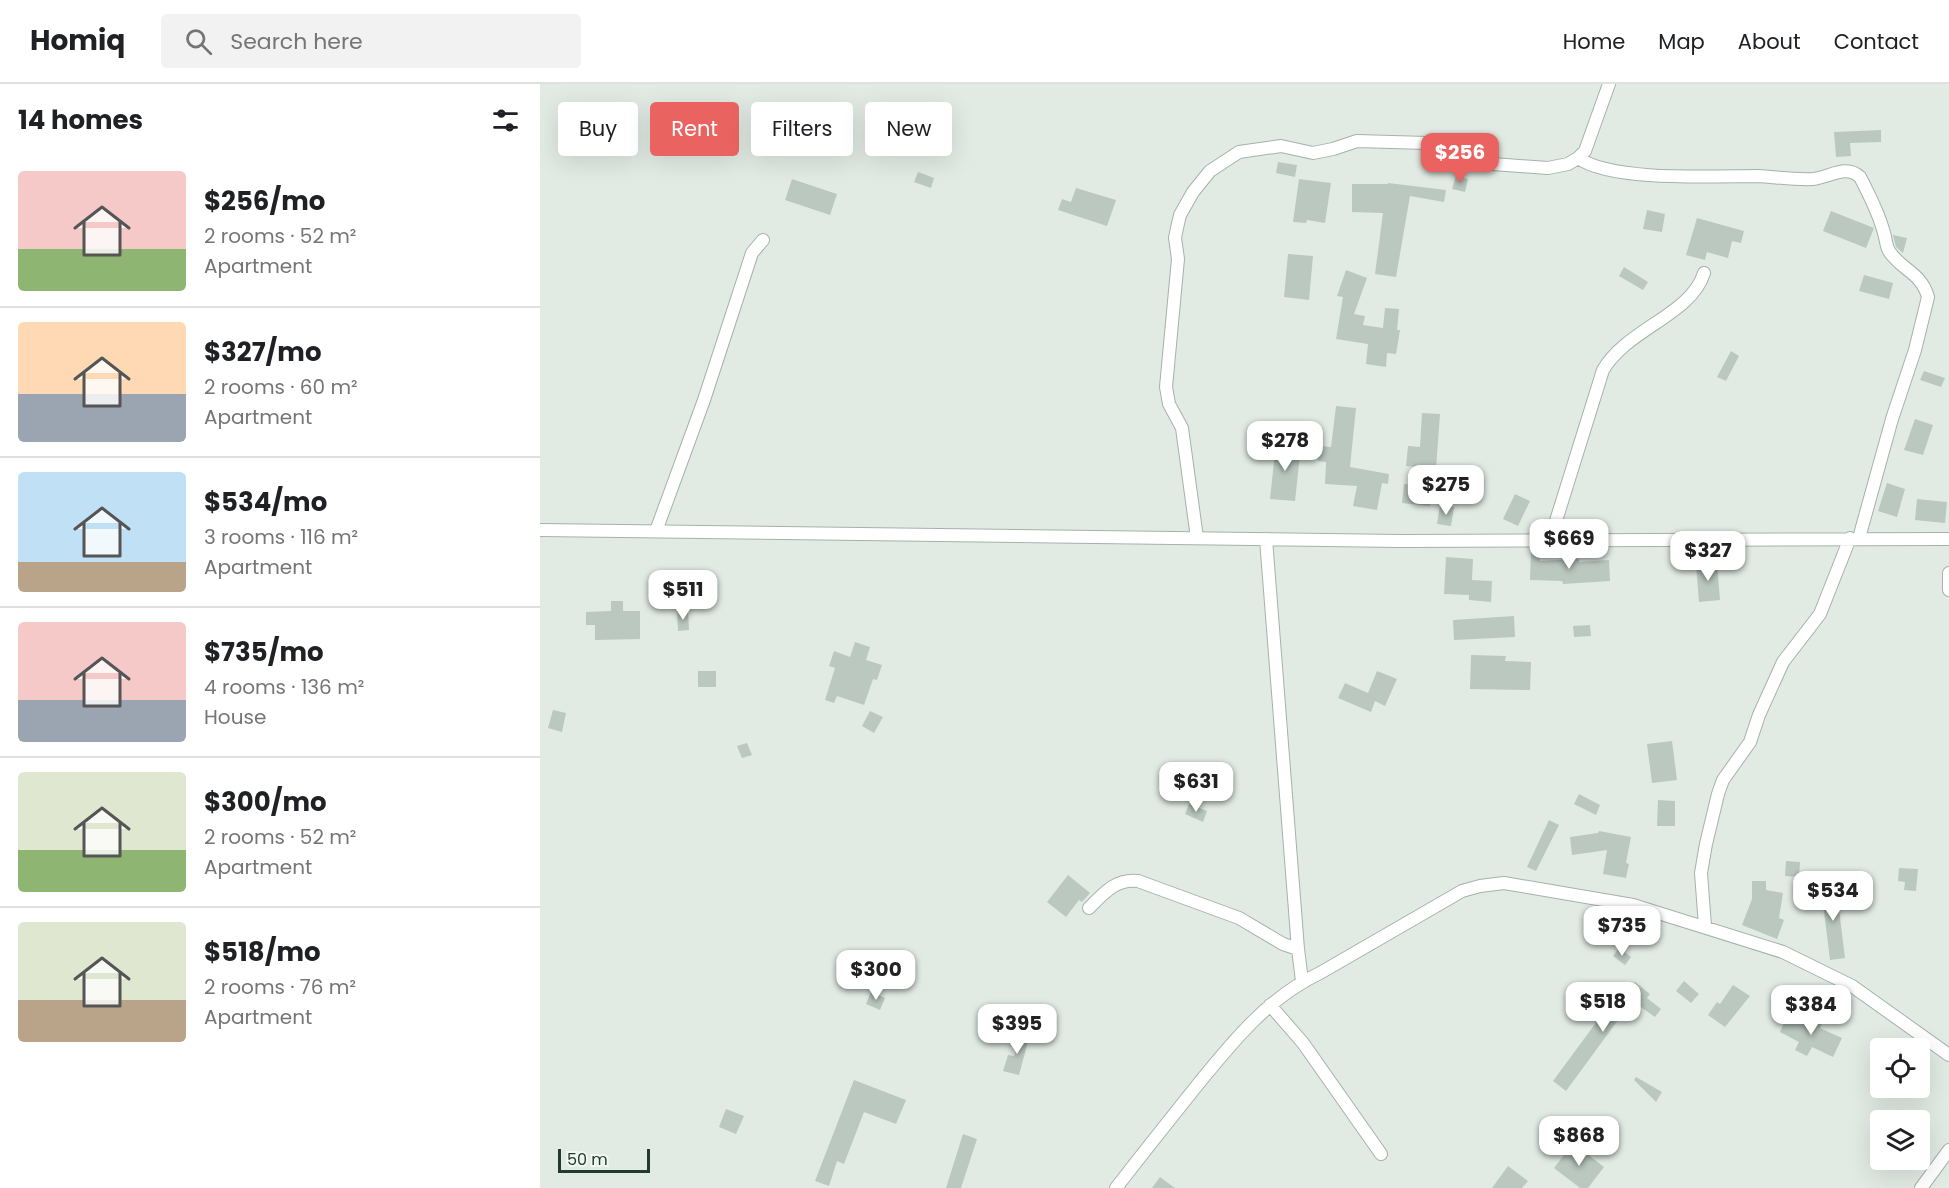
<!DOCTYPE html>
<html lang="en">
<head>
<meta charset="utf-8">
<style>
  :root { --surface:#fff; --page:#f2f2f2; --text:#202124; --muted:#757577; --line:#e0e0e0; --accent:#ea6360 }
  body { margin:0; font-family:Poppins,sans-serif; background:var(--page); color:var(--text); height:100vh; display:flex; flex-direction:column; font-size:22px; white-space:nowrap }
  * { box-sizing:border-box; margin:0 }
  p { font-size:20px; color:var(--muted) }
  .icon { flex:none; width:33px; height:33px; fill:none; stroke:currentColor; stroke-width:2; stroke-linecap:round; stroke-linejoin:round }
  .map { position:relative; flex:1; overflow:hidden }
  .panel { display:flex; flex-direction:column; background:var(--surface); width:540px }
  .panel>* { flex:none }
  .hud { position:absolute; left:18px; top:18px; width:570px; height:54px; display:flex; gap:12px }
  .buttons { position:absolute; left:1330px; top:954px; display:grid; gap:12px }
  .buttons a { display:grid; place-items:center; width:60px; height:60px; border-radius:6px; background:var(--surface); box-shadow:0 6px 24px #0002; font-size:30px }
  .scale { position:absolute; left:18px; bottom:15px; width:92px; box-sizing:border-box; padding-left:6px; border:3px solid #223a2f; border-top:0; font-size:16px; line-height:21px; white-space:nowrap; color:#223a2f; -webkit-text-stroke:4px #f1f8f3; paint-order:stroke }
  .price { position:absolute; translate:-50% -51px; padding:0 14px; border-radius:12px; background:#fff; color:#222; font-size:20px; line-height:39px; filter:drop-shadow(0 2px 3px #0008) }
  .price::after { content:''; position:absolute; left:50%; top:36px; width:18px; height:14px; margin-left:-9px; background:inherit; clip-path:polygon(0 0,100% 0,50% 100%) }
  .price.on { background:var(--accent); color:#fff }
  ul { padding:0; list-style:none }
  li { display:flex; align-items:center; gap:18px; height:150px; padding:0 18px }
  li+li { border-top:2px solid var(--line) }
  li span { display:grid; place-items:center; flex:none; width:168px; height:120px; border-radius:6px; color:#555 }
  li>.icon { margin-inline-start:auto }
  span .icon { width:72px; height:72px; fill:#fffc; stroke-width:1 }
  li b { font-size:26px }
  h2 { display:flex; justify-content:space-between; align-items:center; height:72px; padding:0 18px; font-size:26px }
  .tag { padding:0 21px; border-radius:6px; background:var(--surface); box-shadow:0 6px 24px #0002; font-size:21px; line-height:54px }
  .tag.on { background:var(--accent); color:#fff }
  header { display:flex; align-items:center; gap:36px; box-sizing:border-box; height:84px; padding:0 30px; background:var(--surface); border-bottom:2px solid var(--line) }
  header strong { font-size:28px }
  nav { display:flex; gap:33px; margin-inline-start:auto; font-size:21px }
  .search { width:420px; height:54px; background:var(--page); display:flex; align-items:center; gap:15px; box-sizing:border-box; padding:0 21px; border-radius:6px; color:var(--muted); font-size:22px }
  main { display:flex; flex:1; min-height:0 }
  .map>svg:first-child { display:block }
</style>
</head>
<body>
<header>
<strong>Homiq</strong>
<div class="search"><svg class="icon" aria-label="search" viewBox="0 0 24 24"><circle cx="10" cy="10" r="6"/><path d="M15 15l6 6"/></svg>Search here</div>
<nav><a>Home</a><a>Map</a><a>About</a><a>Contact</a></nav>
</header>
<main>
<section class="panel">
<h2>14 homes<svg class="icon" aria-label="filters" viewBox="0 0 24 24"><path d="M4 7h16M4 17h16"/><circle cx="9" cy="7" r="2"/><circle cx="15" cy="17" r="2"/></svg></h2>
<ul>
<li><span style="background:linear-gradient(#f6c9c9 65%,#8fb573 0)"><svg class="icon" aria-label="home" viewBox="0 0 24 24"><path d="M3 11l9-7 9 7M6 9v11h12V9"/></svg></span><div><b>$256/mo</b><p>2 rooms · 52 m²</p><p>Apartment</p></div></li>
<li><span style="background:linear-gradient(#ffd9b3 60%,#9aa5b1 0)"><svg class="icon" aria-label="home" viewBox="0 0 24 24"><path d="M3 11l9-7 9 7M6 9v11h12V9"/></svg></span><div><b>$327/mo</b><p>2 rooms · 60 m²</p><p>Apartment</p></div></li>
<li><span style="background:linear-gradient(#bfe0f5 75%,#b9a48a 0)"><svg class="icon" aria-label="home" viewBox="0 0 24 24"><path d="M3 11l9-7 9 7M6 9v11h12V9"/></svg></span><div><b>$534/mo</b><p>3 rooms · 116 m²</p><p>Apartment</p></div></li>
<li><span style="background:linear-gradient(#f6c9c9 65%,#9aa5b1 0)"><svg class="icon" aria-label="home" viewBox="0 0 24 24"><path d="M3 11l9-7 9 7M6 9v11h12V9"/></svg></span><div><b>$735/mo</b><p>4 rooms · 136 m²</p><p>House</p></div></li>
<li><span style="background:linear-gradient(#dfe7d0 65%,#8fb573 0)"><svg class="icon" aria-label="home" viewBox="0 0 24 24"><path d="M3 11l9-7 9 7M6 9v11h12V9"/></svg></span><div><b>$300/mo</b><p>2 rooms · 52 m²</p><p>Apartment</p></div></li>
<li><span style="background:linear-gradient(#dfe7d0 65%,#b9a48a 0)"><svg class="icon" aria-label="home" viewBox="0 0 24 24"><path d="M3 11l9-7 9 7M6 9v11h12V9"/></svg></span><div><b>$518/mo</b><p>2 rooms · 76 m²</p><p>Apartment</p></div></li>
</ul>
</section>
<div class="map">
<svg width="1409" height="1104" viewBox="0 0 1409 1104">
  <rect width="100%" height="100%" fill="#e1ebe4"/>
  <path fill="#bac8c0" d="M1341,46v12l-31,1 1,13 -15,1 -2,-25z
    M738,78l19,3 -2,12 -19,-4z
    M378,88l16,6 -3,10 -17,-6z
    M916,92l12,3 -3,13 -13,-3z
    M252,95l45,15 -7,21 -45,-15z
    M759,95l32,4 -6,40 -18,-3 -1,3 -13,-1z
    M848,99l58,7 -2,12 -34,-6 -14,81 -21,-3 8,-61 -31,-1v-28h36z
    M536,104l40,12 -9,26 -49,-16 4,-11 9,3z
    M1107,126l18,4 -3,18 -19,-3z
    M1291,127l43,17 -8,20 -43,-17z
    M1157,134l47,13 -3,12 -9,-2 -4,17 -21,-6 -2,8 -19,-5z
    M1353,151l14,3 -4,15 -7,-6z
    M748,170l25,2 -4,44 -25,-3z
    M1084,183l24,15 -5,8 -24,-14z
    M806,186l21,8 -13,36 11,2 -2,9 20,3 2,-20 14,1 -2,21h3l-4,24 -9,-1 -1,14 -20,-3 2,-20 -32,-5 7,-42 -6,-1z
    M1324,191l29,8 -4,16 -30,-8z
    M1191,267l8,5 -13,25 -9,-4z
    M1384,287l21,7 -4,9 -21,-7z
    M796,322l20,2 -6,59 39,7 -1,10 -6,-1 -5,27 -24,-4 4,-20 -32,-2 1,-22 -8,-1 1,-15 12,1z
    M882,329l18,1 -4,55 -30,-3 2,-20 12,1z
    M1375,335l18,6 -10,30 -19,-5z
    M736,359l25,3 -6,55 -25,-2z
    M1347,399l18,6 -8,28 -19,-6z
    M864,400l28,3 -2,19 -28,-3z
    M975,410l15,7 -12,25 -15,-7z
    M1377,415l30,3 -2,21 -30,-3z
    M900,421l14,2 -3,19 -14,-2z
    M991,466l10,1 -1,10 39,-2v3l30,-2 1,21 -47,3 -1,-3 -32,-1z
    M906,473l27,2 -1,21 20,1 -1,21 -22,-2v-5l-25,-1z
    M1177,479l3,37 -21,2 -3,-37z
    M71,517h12v10h17v28l-45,1v-15h-9v-13l25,-1z
    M148,526l1,20 -11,1 -1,-20z
    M974,532l1,21 -61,3 -1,-20z
    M1050,541l1,11 -17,1 -1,-11z
    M315,558l15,5 -4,13 16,5 -5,15 -4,-1 -9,26 -27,-9 -3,7 -9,-3 10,-32 -6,-2 5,-15 16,6z
    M931,571l35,1 -1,5 26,1 -1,28 -60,-1z
    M158,587h18v16h-18z
    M837,587l20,8 -12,27 -10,-5 -4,11 -33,-14 7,-15 23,10z
    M13,626l13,3 -4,19 -14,-4z
    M330,627l13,6 -9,16 -12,-7z
    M1132,657l5,39 -25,3 -5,-39z
    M207,659l5,12 -10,3 -5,-12z
    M1039,710l21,11 -4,10 -22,-11z
    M1118,716l17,1v25h-18z
    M649,720l18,7 -4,11 -18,-8z
    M1009,736l10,5 -23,46 -9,-4z
    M1059,747l32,6 -5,26 3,1 -3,14 -23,-4 4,-24 -35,5 -2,-18 28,-4z
    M1246,777l14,1 -1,15 -14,-1z
    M1359,784l19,1 -2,22 -12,-1 1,-8 -7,-1z
    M528,791l22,18 -8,9 -3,-2 -13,17 -19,-15z
    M1212,797h14v9l17,3 -4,25 5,2 -7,19 -35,-14 10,-26z
    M1296,801l9,73 -15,2 -9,-73z
    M1079,864l12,9 -6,8 -12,-9z
    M1144,897l15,13 -8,9 -15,-12z
    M1095,898l15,12 -3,4 14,11 -6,8 -23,-16 -66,90 -13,-10 59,-80 6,4z
    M1193,901l17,11 -25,31 -17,-12 9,-13 3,2z
    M331,908l14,6 -5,12 -14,-6z
    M1264,930l18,9 -2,5 22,10 -9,19 -21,-10 -5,9 -12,-6 4,-8 -19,-10 6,-14 13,6z
    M480,948l10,2 -11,41 -16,-4 5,-16 6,1z
    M1096,993l26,15 -6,10 -22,-22z
    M314,996l52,20 -10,24 -32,-12 -20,52 -7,-3 -8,25 -14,-5z
    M186,1025l18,7 -8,18 -17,-7z
    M423,1050l14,5 -16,49h-15z
    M1033,1059l31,24 -16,21h-8l-26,-20z
    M968,1082l20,15 -6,7h-30z
    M620,1093l15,11h-23z"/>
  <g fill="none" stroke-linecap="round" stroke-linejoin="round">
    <g stroke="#a4b2aa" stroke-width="14">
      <path id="street" d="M1038,74c35,24 136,18 180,18 18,1 38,4 55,3 17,-2 33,-15 47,-2 9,17 19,37 24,56 2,6 2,13 5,18 12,19 32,21 39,46l-13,53 -23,69 -33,119
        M0,446l860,11 549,-2
        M116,447l48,-131 48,-147 11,-13
        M657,454l-15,-110 -13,-24 -3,-17 12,-128 -3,-21 2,-10 3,-13 13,-23 17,-21 29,-19 42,-6 32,7 20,-4 24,-8 70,2 66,21 55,4 20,-4 10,-6 7,-7 24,-67
        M726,455l32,410 4,32
        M1010,456l53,-170c25,-42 88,-55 101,-97
        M1409,489v17
        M549,824c14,-14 27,-30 49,-27l101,37 44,26 15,5
        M1165,842l-4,-53 5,-29 12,-50 5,-14 27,-38 9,-27 24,-53 37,-48 30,-76
        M730,921l33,38 78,111
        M576,1104c27,-35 55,-70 83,-105 35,-43 70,-86 121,-110l142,-82 18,-5 24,-3 129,22 150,47 69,34 97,69
        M1381,1104l28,-38"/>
    </g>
    <use href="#street" stroke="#fff" stroke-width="12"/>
  </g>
</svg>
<div class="buttons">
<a><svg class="icon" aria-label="locate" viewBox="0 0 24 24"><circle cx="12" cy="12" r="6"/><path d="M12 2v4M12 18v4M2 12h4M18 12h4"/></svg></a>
<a><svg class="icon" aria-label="layers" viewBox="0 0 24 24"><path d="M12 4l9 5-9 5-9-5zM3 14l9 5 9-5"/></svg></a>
</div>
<div class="scale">50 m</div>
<b class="price on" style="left:920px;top:100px">$256</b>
<b class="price" style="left:745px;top:388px">$278</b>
<b class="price" style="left:906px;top:432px">$275</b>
<b class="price" style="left:1029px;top:486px">$669</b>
<b class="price" style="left:1168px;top:498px">$327</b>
<b class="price" style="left:143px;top:537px">$511</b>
<b class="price" style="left:656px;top:729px">$631</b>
<b class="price" style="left:1293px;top:838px">$534</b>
<b class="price" style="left:1082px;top:873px">$735</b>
<b class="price" style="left:336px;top:917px">$300</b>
<b class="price" style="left:1063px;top:949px">$518</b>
<b class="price" style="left:1271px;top:952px">$384</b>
<b class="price" style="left:477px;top:971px">$395</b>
<b class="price" style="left:1039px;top:1083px">$868</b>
<div class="hud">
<a class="tag">Buy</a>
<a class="tag on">Rent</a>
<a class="tag">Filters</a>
<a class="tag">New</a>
</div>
</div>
</main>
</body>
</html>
